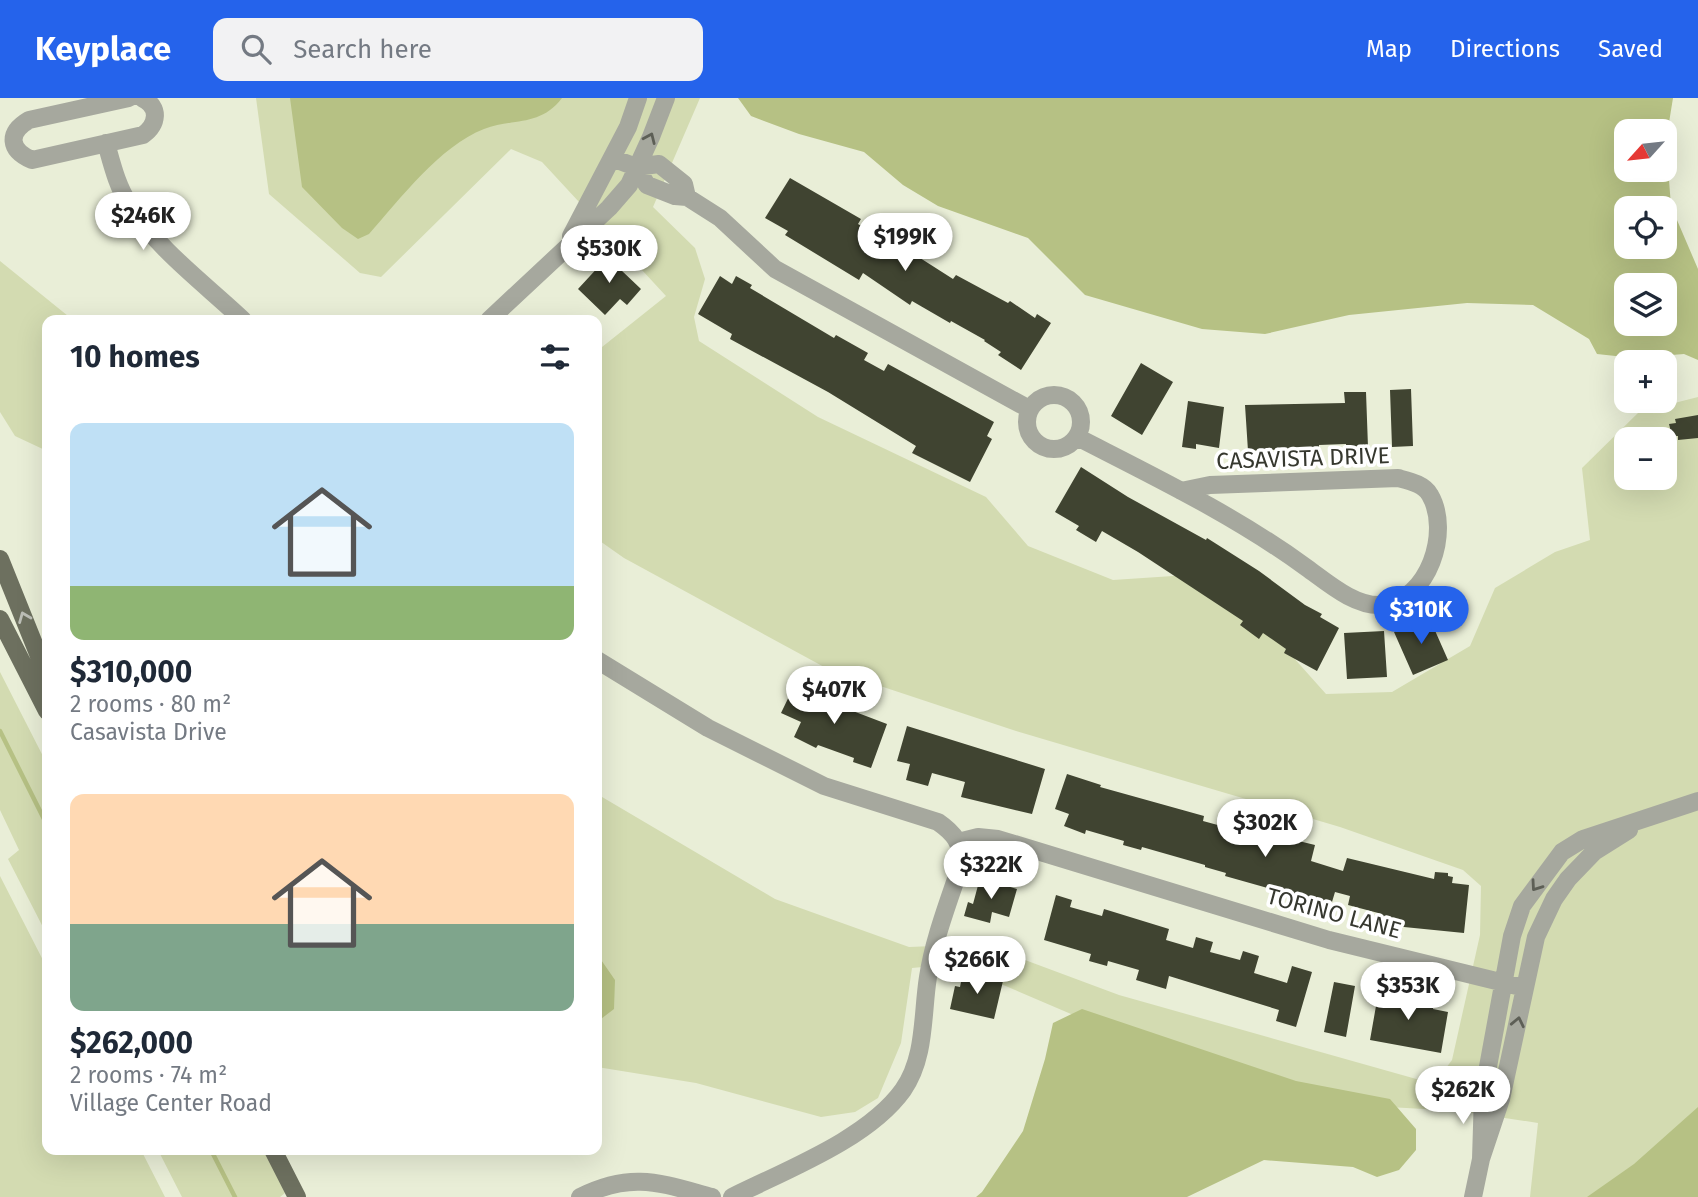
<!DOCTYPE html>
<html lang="en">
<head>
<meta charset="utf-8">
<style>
  :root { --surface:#fff; --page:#f2f2f3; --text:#1f2937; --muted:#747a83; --accent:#2563eb }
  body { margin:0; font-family:"Fira Sans",sans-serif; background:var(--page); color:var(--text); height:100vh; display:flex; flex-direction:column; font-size:26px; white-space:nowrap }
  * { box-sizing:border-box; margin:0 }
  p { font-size:23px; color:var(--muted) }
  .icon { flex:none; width:38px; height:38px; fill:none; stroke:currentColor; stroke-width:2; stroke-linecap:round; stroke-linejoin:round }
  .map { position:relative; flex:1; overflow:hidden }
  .sheet { position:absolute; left:42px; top:217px; width:560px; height:840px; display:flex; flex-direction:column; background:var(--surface); border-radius:14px; box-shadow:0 7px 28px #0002 }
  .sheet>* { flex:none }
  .needle { width:46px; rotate:243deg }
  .controls { position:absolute; left:1614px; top:21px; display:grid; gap:14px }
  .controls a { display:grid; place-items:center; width:63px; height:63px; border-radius:14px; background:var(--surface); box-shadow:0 7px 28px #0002; font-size:35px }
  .price { position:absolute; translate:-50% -60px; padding:0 16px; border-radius:24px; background:#fff; color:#222; font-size:23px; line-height:46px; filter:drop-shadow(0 2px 4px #0008) }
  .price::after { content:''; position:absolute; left:50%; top:42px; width:21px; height:16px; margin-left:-10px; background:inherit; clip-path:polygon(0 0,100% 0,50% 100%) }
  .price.current { background:var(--accent); color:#fff }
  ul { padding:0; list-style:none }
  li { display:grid; align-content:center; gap:14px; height:371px; padding:0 28px }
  li span { display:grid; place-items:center; height:217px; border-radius:14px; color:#555 }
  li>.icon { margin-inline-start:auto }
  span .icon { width:126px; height:126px; fill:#fffc; stroke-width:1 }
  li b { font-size:30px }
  h2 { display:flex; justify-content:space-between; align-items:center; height:84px; padding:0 28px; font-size:30px }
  header { display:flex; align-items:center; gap:42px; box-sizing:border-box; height:98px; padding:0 35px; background:var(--accent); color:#fff }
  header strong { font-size:33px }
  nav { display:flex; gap:38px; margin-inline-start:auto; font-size:24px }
  .search { width:490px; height:63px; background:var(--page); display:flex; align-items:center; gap:18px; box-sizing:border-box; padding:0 24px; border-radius:14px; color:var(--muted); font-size:26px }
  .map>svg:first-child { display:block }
</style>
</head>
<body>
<header>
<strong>Keyplace</strong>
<div class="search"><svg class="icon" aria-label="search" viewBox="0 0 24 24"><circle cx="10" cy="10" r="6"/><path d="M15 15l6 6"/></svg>Search here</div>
<nav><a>Map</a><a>Directions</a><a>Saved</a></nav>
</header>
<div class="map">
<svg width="1698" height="1099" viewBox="0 0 1698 1099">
  <rect width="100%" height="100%" fill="#e9eed7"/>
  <path fill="#d3dbb1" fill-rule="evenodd" d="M256,0h444l-47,109 42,41 10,31 -11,38 5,24 119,76 168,80 42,49 85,34 105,-7 108,121 66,-2 78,-46 25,-58 60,-36 35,-12 -8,-72 57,-56 59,-15v800h-168l8,-74 -79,-12 -141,-8 -98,-43 -149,-46 -117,-50 -42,4 -11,75 -23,55 -23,14 -34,5 -125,-34 -99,-16v-273l178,105 134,48 49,-2 67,15 94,35 315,89 18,-24 28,-125 1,-49 -18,-16 -123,-43 -324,-96 -190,-63 -202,-110 -27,-19v-188l69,-55 -124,-134 -31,-13 -130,128 -21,-4 -91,-79zM1626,341h38v39h-38z
    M0,163l73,59h-26v131l-32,-15 -15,-24z
    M0,574l47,92v171l-39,-76 11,-9 -19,-40z
    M0,778l47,92v182h94l24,47h-165z
    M158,1052h106l21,43 -5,4h-98z"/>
  <path fill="#b6c184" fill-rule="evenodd" d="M290,0h272c-22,29 -49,20 -78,31 -44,17 -84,70 -115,105l-11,5 -16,-11 -40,-41z
    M738,0h935l-7,43 5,65 27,63v91l-14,-6 -50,4 -37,-4 -8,-15 -56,-34 -66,-2 -118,12 -84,19 -63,-5 -117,-34 -57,-57 -90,-32 -35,-21 -39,-33 -65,-18 -48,-18zM1626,33h38v39h-38zM1626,110h38v39h-38zM1626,187h38v39h-38z
    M597,856l18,26 -1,29 -17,13z
    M1082,911l214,72 94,18 26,30v21l-17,20 -22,7 -24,-10 -89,-7 -77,37h-211l6,-5 41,-61 22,-72 8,-36z
    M1698,1009v90h-111l47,-33z"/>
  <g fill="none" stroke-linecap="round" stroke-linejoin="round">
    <path stroke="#b6c184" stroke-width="4.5" d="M0,633l47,94
      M211,1052l24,47"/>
  </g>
  <path fill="#404431" d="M790,80l71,41 -3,5 46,28 2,-3 47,30 3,-4 52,28 2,-2 25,17 2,-4 14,9 -30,47 -23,-15 3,-3 -17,-11 1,-1 -34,-19 -1,2 -38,-22 -2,4 -47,-32 -4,7 -74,-45 3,-4 -23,-13z
    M613,153l13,13 -5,6 20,19 -14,16 -7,-6 -15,16 -27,-26z
    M720,178l12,8 4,-8 16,9 -2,3 84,50 2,-3 32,18 -4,7 20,11 4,-7 106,58 -7,14 5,3 -22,43 -58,-29 4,-7 -88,-54 -98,-53 2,-5 -34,-20z
    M1141,265l32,19 -31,53 -31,-19z
    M1411,291l2,57 -21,1 -2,-57z
    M1344,294h22l2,55h-22v-3l-27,1v3l-71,3 -3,-46 100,-2z
    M1188,303l36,6 -5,41 -23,-4v5l-14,-2z
    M1698,317v23l-20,2v-4h-6l-3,-12 7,-1 -1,-4z
    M1081,369l47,30 78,43 1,-2 52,33 46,34 17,9 -2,3 19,11 -22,43 -33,-18 2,-4 -23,-16 -4,6 -19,-14 3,-4 -105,-69 -36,-21 -6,11 -20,-12 3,-4 -24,-14z
    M1429,519l19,43 -35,15 -19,-43z
    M1384,533l3,46 -40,2 -3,-46z
    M796,584l42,21 -1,2 50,19 -16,44 -18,-6 1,-4 -36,-13 -2,3 -22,-11 7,-15 -20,-9z
    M907,628l138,43 -13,45 -71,-17 4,-15 -33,-9 -4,13 -22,-6 4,-16 -13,-3z
    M1067,676l34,11 -1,2 104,29 -1,5 66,18 1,-5 45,11 -4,16 32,10 4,-13 87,21 1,-7 13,1v3l5,1 -1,6 17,2 -5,48 -60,-6 -24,-6 2,-7 -34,-9 2,-9 -15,-4 -3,10 -6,-2 -1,4 -100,-28 1,-3 -21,-6v-2l-63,-18 -1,3 -18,-5 1,-4 -38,-11 -1,4 -21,-8 5,-12 -14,-5z
    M980,780l37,11 -8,28 -17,-5 -2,11 -26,-7 4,-14 5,2z
    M1056,797l16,5 -2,7 32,9 2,-7 65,20 -3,11 27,8 3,-11 17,5 -3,10 30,8 3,-9 16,5 -5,17 33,10 5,-17 20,6 -16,55 -20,-6 3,-11 -110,-34 -3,13 -30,-9 3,-10 -31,-9 -1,5 -18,-5 2,-7 -47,-14z
    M963,874l40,9 -9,38 -44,-10 5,-23 5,1z
    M1334,884l21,4 -9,51 -22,-5z
    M1379,891l55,11 -1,9 15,3 -7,41 -71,-13z"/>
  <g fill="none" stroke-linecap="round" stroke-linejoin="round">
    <path stroke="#a6a89e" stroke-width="18" d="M129,0l-100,22c-22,13 -20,30 3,40l111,-25c14,-10 18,-28 -1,-37
      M106,45c6,21 11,43 23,61 28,45 76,80 114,116
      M612,60l24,9 23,-3 25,20 3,13 -12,-1 -28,-11 -11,-18
      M687,99l33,21 55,51 254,140
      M571,138l57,-109 10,-29
      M489,222l120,-112 20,-23 22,-48 15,-39
      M1027 324a27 27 0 1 1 54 0a27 27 0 1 1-54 0Z
      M1077,339c78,40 159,79 230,131 21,15 48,39 75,37 47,-4 69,-74 48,-110 -6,-11 -21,-14 -32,-17l-188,7 -29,6
      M597,562l111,68 116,58 114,36c16,11 24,21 23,42 -12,37 -27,74 -33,113 -6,37 -2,80 -25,113 -35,49 -117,80 -171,107
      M958,744l20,-5 20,2 331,101 196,48
      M1481,1061l2,-65 29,-158 10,-30 40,-54 21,-13 115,-38
      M580,1099c52,-26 80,-14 132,0
      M1473,1099l8,-38 20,-60 35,-162 18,-38 14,-20 26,-27 35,-22"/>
    <path stroke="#6d705f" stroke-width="18" d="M0,461l47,117
      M0,521l47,92
      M273,1052l24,47"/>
  </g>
  <defs><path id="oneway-chevron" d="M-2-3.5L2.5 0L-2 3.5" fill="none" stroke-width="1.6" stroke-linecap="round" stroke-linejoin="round" transform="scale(1.75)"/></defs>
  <g stroke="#5d5f56">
    <use href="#oneway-chevron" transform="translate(650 40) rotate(-66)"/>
    <use href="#oneway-chevron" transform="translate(1536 788) rotate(125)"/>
    <use href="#oneway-chevron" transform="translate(1518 924) rotate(-78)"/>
  </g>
  <use stroke="#bdbfb7" href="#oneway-chevron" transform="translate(24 519) rotate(-112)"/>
  <g text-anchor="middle" stroke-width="7" stroke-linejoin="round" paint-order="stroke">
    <g font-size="23" fill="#36382f" stroke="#fff">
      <text transform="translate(1303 360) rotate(-2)" y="8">CASAVISTA DRIVE</text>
      <text transform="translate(1334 815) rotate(15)" y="8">TORINO LANE</text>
    </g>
  </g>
</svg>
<div class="controls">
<a><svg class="needle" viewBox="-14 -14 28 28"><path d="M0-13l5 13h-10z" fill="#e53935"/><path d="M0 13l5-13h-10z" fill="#747a83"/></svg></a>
<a><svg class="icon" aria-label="locate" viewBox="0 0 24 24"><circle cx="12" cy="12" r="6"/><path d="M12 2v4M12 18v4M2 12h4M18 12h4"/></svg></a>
<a><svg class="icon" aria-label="layers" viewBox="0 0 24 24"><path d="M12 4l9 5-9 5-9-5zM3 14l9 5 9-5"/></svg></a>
<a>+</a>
<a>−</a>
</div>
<b class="price" style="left:143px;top:154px">$246K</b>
<b class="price" style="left:905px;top:175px">$199K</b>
<b class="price" style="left:609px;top:187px">$530K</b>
<b class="price current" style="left:1421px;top:548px">$310K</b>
<b class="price" style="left:834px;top:628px">$407K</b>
<b class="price" style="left:1265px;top:761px">$302K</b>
<b class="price" style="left:991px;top:803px">$322K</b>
<b class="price" style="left:977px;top:898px">$266K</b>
<b class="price" style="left:1408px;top:924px">$353K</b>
<b class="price" style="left:1463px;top:1028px">$262K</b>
<section class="sheet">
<h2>10 homes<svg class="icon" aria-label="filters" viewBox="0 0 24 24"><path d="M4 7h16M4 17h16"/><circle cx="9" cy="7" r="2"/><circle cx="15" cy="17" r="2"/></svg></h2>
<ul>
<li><span style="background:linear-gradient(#bfe0f5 75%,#8fb573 0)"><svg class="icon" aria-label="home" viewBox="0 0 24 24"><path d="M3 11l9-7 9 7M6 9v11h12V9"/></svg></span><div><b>$310,000</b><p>2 rooms · 80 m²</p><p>Casavista Drive</p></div></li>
<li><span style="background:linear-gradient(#ffd9b3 60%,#7fa58c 0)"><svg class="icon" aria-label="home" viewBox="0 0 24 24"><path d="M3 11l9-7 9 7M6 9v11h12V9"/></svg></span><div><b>$262,000</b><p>2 rooms · 74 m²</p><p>Village Center Road</p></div></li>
</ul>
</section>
</div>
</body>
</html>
